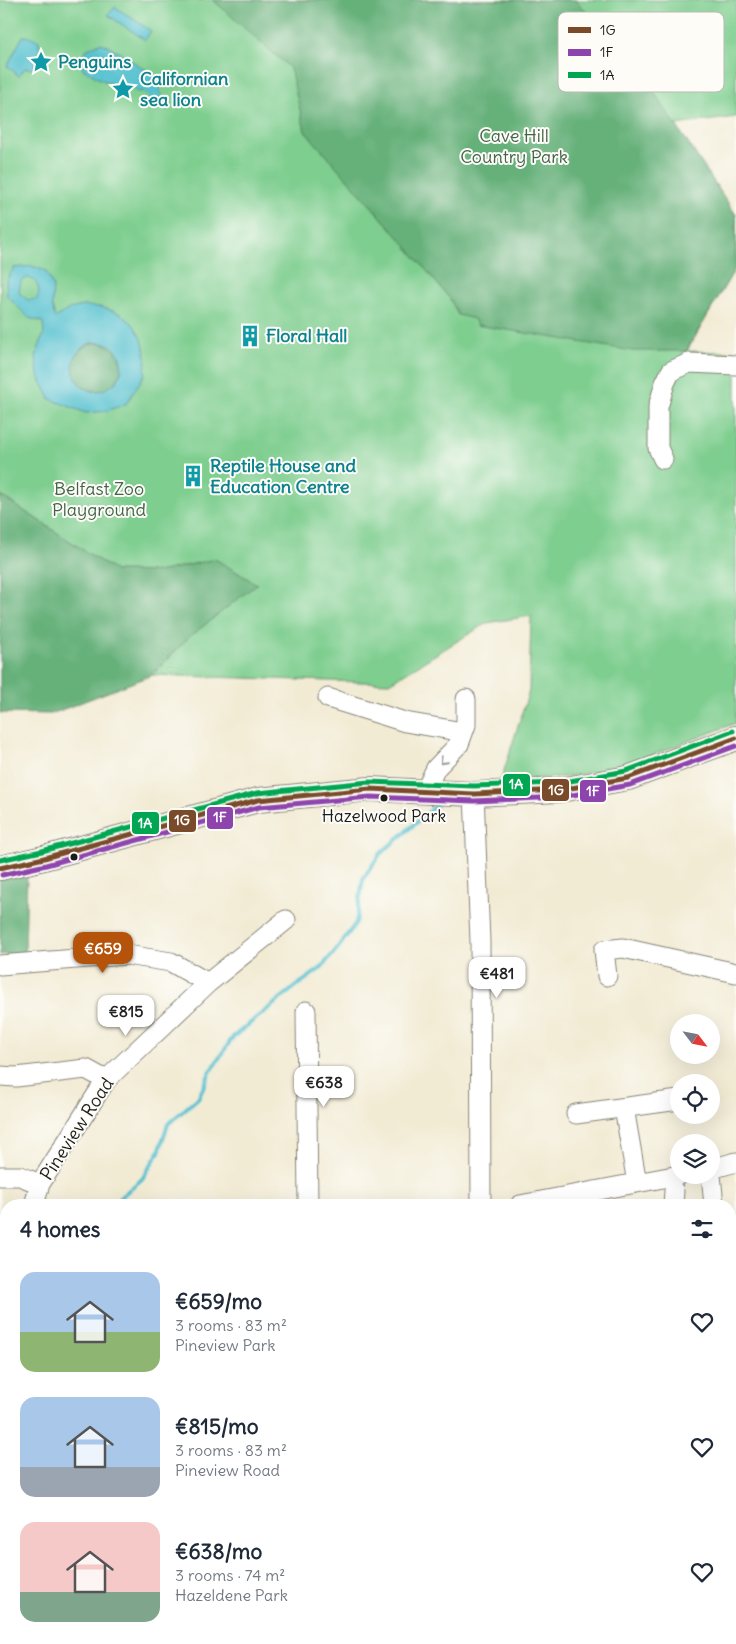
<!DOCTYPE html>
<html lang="en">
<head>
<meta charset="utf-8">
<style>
  :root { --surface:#fff; --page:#f2f2f3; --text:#1f2937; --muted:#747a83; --accent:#b45309 }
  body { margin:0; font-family:Delius,sans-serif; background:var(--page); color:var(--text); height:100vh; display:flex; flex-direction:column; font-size:19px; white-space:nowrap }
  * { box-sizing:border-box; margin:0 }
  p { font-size:16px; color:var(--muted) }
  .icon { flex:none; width:28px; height:28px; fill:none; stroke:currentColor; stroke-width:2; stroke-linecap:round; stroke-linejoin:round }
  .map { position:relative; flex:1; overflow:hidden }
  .drawer { position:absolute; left:0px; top:1199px; width:736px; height:446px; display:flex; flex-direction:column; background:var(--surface); border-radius:20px 20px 0 0; box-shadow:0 5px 20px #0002 }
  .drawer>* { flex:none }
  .needle { width:32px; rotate:122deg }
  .controls { position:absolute; left:670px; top:1014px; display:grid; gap:10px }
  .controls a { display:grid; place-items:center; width:50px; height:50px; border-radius:50%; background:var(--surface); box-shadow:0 5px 20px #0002; font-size:25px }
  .price { position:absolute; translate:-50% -42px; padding:0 11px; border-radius:10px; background:#fff; color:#222; font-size:16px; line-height:32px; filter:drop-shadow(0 1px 2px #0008) }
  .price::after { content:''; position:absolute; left:50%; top:30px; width:15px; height:11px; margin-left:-8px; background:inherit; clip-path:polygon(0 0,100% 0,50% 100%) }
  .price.selected { background:var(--accent); color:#fff }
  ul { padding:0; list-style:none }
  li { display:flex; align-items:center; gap:15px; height:125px; padding:0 20px }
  li span { display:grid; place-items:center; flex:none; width:140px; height:100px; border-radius:15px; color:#555 }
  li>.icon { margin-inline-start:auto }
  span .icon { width:60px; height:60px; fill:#fffc; stroke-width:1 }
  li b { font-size:21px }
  h2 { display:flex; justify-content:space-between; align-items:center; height:60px; padding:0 20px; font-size:21px }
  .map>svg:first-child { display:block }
</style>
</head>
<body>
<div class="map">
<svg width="736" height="1644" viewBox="0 0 736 1644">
  <rect width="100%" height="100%" fill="#fdfcf7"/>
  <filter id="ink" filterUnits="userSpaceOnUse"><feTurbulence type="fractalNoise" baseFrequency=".02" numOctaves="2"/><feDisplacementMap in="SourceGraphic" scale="10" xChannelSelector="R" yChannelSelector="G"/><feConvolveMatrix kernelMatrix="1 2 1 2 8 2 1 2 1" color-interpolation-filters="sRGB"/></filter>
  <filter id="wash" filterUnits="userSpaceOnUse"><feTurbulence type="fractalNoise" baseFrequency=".0096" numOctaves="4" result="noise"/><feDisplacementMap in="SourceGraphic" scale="20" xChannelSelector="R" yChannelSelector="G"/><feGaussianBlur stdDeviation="1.12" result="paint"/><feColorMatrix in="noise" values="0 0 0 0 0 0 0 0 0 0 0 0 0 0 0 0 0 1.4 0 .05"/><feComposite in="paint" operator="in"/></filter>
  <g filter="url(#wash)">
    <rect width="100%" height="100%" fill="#f2ebd4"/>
    <path fill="#7ece8f" stroke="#4d7556" d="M0,0h736v117l-60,8 60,90v52l-49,84 49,1v371l-112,43 -59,11 -64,3 28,-89 2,-75 -44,7 -98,60 -237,-8 36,-37 27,-79 -56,13 -44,-1 -112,-74h-3z
      M736,1493v151h-736v-102l6,-4v101h724v-145z"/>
    <path fill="#66b17a" stroke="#41664b" d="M213,0h363l75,88 85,127v52l-50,84h-53l-156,-26 -3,-6 -16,-4 -8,-16 -48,-58 -97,-110 -15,-63z
      M73 367a24 24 0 1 1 48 0a24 24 0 1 1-48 0Z
      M0,497h3l112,74 44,1 56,-13 42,25 -69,54 -36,37 -101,39 -51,-1z
      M27,872l-2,80 -25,3v-75z
      M730,1549h6v66l-6,-2z
      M6,1589v50h165l2,5h-173v-51z
      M188,1639h86l-1,5h-83z"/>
    <path fill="#55c1d0" stroke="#386e76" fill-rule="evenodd" d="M115,7l36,24 -6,9 -37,-25z
      M23,36l9,1 7,4 1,11 -7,17 -8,-1 -6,8 -12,-10z
      M100,43l9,3 46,30 4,9 2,13 -6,4 -12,-11 -5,1 -13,-7 -8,1 -19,-8 -15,-9 -2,-8 5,-11z
      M32,266l14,5 7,15 -1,19 3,13 14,-9 14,-3 18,1 18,6 14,11 9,15 4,18 -1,17 -19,30 -20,7 -20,2 -36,-14 -12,-24 -2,-19 8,-23 -1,-11 -14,-4 -22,-22 -1,-15 8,-13zM27,278l7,2c5,7 6,11 3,19l-9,1 -9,-7 2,-12zM93,342c4,1 11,1 15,2 14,6 17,26 9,37 -3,4 -7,5 -12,8 -29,13 -48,-35 -12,-47z"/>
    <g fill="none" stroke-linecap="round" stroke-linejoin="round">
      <path stroke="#55c1d0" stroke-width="4" d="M111,1205l31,-26 17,-27 9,-28 31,-27 11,-25 23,-35 62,-50 25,-18 17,-20 19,-26 7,-44 17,-25 59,-51
        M0,1605l6,-4"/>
    </g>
  </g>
  <g filter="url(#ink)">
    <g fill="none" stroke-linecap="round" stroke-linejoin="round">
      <g stroke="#878478" stroke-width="21">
        <path id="minor" d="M663,459l-5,-11v-41l7,-24 6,-12 18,-8 47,2
          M328,698l77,24 58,10
          M424,793l12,-25 23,-24 7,-19v-26
          M474,794l6,147 1,264
          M0,965l127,-10 44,7 37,21
          M607,976l-3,-26 19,-2 113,25
          M306,1011l2,194
          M0,1076l16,1 70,-8 20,11
          M624,1108l13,75
          M576,1114l103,-14
          M711,1169l25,-7
          M711,1175l3,30
          M0,1176h20l20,8
          M34,1205l6,-21 66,-104 102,-97 78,-63
          M520,1205l159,-30
          M673,1205l1,-14
          M0,1296l6,-1
          M730,1313l6,11"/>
      </g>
      <g stroke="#878478" stroke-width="26">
        <path id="major" d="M0,868l44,-10 214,-58 112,-11 104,5 86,-4 68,-12 108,-40"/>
      </g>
      <g stroke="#878478" stroke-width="30">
        <path id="highway" d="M730,1408l6,-1
          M0,1422h6
          M730,1441l6,-1
          M0,1454h6"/>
      </g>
      <use href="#minor" stroke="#fff" stroke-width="19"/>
      <use href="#major" stroke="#fff" stroke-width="24"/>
      <use href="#highway" stroke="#fff" stroke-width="28"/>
      <g stroke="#fdfcf7" stroke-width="9">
        <path id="bus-1" d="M0,868l44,-10 214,-58 112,-11 104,5 86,-4 68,-12 108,-40"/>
      </g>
      <g stroke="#fdfcf7" stroke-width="9">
        <path id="bus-2" d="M2,875l44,-10 213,-58 111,-10 104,4 87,-4 69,-12 106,-39"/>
      </g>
      <g stroke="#fdfcf7" stroke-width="9">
        <path id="bus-3" d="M0,860l42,-9 215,-58 112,-11 105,4 85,-3 67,-12 107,-40"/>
      </g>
      <use href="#bus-1" stroke="#7a4b2a" stroke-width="5"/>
      <use href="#bus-2" stroke="#8e44ad" stroke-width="5"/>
      <use href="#bus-3" stroke="#00a651" stroke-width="5"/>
    </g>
    <defs><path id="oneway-chevron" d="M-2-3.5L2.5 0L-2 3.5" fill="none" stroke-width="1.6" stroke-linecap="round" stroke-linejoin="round" transform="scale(1.25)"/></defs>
    <use stroke="#999" href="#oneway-chevron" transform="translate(443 761) rotate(134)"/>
  </g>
  <defs>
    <g id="sight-bare" transform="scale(1.725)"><path d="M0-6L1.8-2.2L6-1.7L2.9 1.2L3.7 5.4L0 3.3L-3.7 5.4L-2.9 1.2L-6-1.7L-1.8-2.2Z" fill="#0f9aa8" stroke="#fdfcf7" stroke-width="2.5" paint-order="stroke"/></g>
    <g id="building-bare" transform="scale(1.725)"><path d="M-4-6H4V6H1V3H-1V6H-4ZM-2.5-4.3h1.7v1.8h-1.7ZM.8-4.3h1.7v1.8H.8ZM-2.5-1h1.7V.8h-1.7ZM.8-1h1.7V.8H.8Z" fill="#0f9aa8" stroke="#fdfcf7" stroke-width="2.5" paint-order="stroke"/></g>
  </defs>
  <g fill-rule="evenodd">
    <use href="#sight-bare" x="41" y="62"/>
    <use href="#sight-bare" x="123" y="89"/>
    <use href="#building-bare" x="250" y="336"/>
    <use href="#building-bare" x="193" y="476"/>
  </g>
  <g fill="#1c1c1c" stroke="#fdfcf7" stroke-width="2">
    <circle cx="384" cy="798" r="4.5"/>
    <circle cx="74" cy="857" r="4.5"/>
  </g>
  <g text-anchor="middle" stroke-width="4" stroke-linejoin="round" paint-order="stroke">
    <g font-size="17" fill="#1c1c1c" stroke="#fdfcf7">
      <text x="384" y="822">Hazelwood Park</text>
    </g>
    <g font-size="18" font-weight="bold" fill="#0d838f" stroke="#fdfcf7" text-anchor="start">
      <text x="58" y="68">Penguins</text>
      <text x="140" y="85">Californian<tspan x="140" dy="21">sea lion</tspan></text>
      <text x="266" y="342">Floral Hall</text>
      <text x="210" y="472">Reptile House and<tspan x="210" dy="21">Education Centre</tspan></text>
    </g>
    <g font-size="18" fill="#43634a" stroke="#fdfcf7">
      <text x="514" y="142">Cave Hill<tspan x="514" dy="21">Country Park</tspan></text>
      <text x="99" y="495">Belfast Zoo<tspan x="99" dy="21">Playground</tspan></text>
    </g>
    <g font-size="18" fill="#1c1c1c" stroke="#fdfcf7">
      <text transform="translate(77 1129) rotate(-57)" y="6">Pineview Road</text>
    </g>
  </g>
  <rect x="558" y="12" width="166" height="80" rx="8" fill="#fdfcf7" stroke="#bab9b5" stroke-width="1"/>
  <rect x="568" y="27" width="23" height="6" fill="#7a4b2a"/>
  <rect x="568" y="49" width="23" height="7" fill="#8e44ad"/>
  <rect x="568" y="72" width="23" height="6" fill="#00a651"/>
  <g font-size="14" fill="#1c1c1c">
    <text x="600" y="35">1G</text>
    <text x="600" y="57">1F</text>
    <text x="600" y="80">1A</text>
  </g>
  <g stroke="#fdfcf7" stroke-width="2">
    <rect x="502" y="773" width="29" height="24" rx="5" fill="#00a651"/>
    <rect x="541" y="778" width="29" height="24" rx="5" fill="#7a4b2a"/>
    <rect x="579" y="779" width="28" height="24" rx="5" fill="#8e44ad"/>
    <rect x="206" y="806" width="28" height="24" rx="5" fill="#8e44ad"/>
    <rect x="168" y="809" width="29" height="24" rx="5" fill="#7a4b2a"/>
    <rect x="131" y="811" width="29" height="24" rx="5" fill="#00a651"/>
  </g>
  <g font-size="14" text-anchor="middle" font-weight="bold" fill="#fff">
    <text x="516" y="789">1A</text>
    <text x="556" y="795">1G</text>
    <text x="593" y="796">1F</text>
    <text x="220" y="822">1F</text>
    <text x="182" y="825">1G</text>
    <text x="145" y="828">1A</text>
  </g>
</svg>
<div class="controls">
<a><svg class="needle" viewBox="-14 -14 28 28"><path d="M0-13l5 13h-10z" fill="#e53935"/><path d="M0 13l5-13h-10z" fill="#747a83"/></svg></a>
<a><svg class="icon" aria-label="locate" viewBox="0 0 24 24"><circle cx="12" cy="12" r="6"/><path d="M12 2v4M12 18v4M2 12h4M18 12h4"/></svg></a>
<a><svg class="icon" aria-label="layers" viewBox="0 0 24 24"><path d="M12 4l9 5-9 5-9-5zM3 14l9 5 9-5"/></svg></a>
</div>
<b class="price selected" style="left:103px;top:974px">€659</b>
<b class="price" style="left:497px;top:999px">€481</b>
<b class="price" style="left:126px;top:1037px">€815</b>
<b class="price" style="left:324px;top:1108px">€638</b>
<section class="drawer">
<h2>4 homes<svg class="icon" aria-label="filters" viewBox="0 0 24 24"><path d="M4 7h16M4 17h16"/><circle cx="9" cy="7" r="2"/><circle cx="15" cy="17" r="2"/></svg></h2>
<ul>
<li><span style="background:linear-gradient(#a9c7e8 60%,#8fb573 0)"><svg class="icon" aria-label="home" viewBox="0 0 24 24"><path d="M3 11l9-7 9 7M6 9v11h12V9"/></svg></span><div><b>€659/mo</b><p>3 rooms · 83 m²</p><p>Pineview Park</p></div><svg class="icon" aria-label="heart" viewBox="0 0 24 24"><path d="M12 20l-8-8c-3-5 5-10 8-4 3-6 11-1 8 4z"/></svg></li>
<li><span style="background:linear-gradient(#a9c7e8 70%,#9aa5b1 0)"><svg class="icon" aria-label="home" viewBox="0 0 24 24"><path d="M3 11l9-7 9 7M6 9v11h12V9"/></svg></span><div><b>€815/mo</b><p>3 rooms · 83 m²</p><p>Pineview Road</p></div><svg class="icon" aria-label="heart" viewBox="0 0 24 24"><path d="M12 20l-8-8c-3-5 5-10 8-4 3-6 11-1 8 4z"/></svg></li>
<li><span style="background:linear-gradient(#f6c9c9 70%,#7fa58c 0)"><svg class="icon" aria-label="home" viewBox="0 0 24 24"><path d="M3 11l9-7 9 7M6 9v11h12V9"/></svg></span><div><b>€638/mo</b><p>3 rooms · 74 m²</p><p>Hazeldene Park</p></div><svg class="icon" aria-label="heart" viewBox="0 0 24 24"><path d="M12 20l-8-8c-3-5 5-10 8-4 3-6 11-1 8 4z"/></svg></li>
</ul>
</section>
</div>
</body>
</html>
